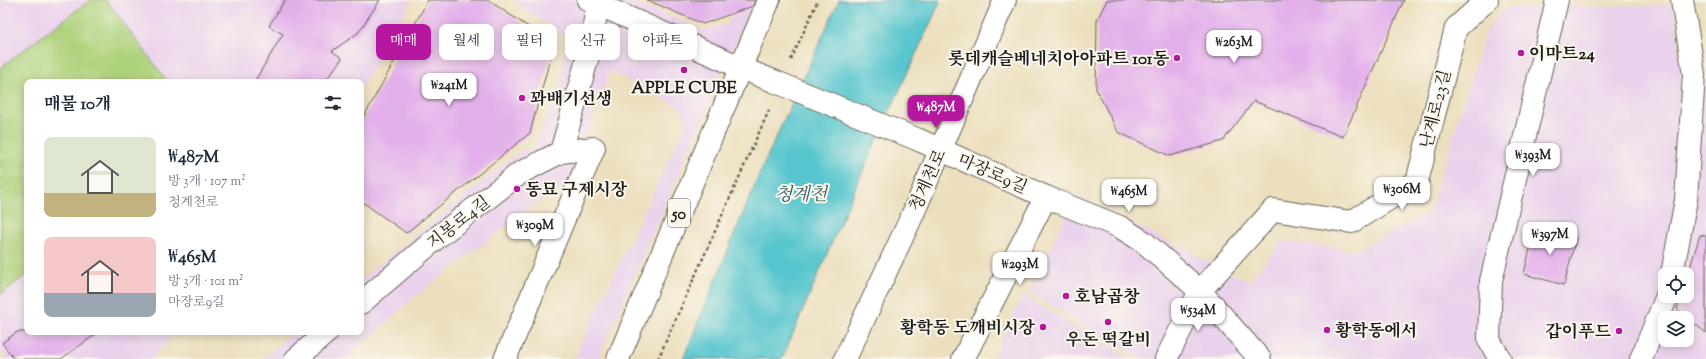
<!DOCTYPE html>
<html lang="ko">
<head>
<meta charset="utf-8">
<style>
  :root { --surface:#fff; --page:#f2f2f3; --text:#1f2937; --muted:#747a83; --accent:#b5179e }
  body { margin:0; font-family:"Sorts Mill Goudy","Noto Serif KR",serif; background:var(--page); color:var(--text); height:100vh; display:flex; flex-direction:column; font-size:15px; white-space:nowrap }
  * { box-sizing:border-box; margin:0 }
  p { font-size:13px; color:var(--muted) }
  .icon { flex:none; width:22px; height:22px; fill:none; stroke:currentColor; stroke-width:2; stroke-linecap:round; stroke-linejoin:round }
  .map { position:relative; flex:1; overflow:hidden }
  .details { position:absolute; left:24px; top:79px; width:340px; height:256px; display:flex; flex-direction:column; background:var(--surface); border-radius:8px; box-shadow:0 2px 10px #0003 }
  .details>* { flex:none }
  .hud { position:absolute; left:376px; top:24px; width:380px; height:36px; display:flex; gap:8px }
  .controls { position:absolute; left:1658px; top:267px; display:grid; gap:8px }
  .controls a { display:grid; place-items:center; width:36px; height:36px; border-radius:8px; background:var(--surface); box-shadow:0 2px 10px #0003; font-size:20px }
  .price { position:absolute; translate:-50% -34px; padding:0 9px; border-radius:8px; background:#fff; color:#222; font-size:13px; line-height:26px; filter:drop-shadow(0 1px 2px #0008) }
  .price::after { content:''; position:absolute; left:50%; top:24px; width:12px; height:9px; margin-left:-6px; background:inherit; clip-path:polygon(0 0,100% 0,50% 100%) }
  .price.on { background:var(--accent); color:#fff }
  ul { padding:0; list-style:none }
  li { display:flex; align-items:center; gap:12px; height:100px; padding:0 20px }
  li span { display:grid; place-items:center; flex:none; width:112px; height:80px; border-radius:8px; color:#555 }
  li>.icon { margin-inline-start:auto }
  span .icon { width:48px; height:48px; fill:#fffc; stroke-width:1 }
  li b { font-size:17px }
  h2 { display:flex; justify-content:space-between; align-items:center; height:48px; padding:0 20px; font-size:17px }
  .pill { padding:0 14px; border-radius:8px; background:var(--surface); box-shadow:0 2px 10px #0003; font-size:14px; line-height:36px }
  .pill.on { background:var(--accent); color:#fff }
  .map>svg:first-child { display:block }
</style>
</head>
<body>
<div class="map">
<svg width="1706" height="359" viewBox="0 0 1706 359">
  <rect width="100%" height="100%" fill="#fbf7ec"/>
  <filter id="ink" filterUnits="userSpaceOnUse"><feTurbulence type="fractalNoise" baseFrequency=".025" numOctaves="2"/><feDisplacementMap in="SourceGraphic" scale="8" xChannelSelector="R" yChannelSelector="G"/><feConvolveMatrix kernelMatrix="1 2 1 2 8 2 1 2 1" color-interpolation-filters="sRGB"/></filter>
  <filter id="wash" filterUnits="userSpaceOnUse"><feTurbulence type="fractalNoise" baseFrequency=".012" numOctaves="4" result="noise"/><feDisplacementMap in="SourceGraphic" scale="16" xChannelSelector="R" yChannelSelector="G"/><feGaussianBlur stdDeviation="0.9" result="paint"/><feColorMatrix in="noise" values="0 0 0 0 0 0 0 0 0 0 0 0 0 0 0 0 0 1.4 0 .05"/><feComposite in="paint" operator="in"/></filter>
  <g filter="url(#wash)">
    <rect width="100%" height="100%" fill="#ecdfbe"/>
    <path fill="#ead1ec" fill-rule="evenodd" d="M0,0h412l-51,88v-6h-334v250h149l-25,27h-145l-6,-8z
      M511,0h127l-1,4 68,26 23,-6 10,-24h16l-156,359h-24l113,-238 -8,-14 -69,-36 -29,78 1,30 -42,21 -128,99 -65,60h-85l32,-27h67v-53l159,-128 14,-4 26,-59 7,-51z
      M1673,5l10,80 23,-5v279h-564l-113,-67 47,-97 173,87 33,-41 73,10 75,-40 55,-178 18,-25zM1665,274h22v22h-22zM1665,318h22v22h-22z
      M1023,295l108,64h-139z"/>
    <path fill="#aed27c" stroke="#65774c" d="M90,0h16l62,82h-141v192l-26,20 -1,-226z"/>
    <path fill="#58c6ce" stroke="#3a7175" d="M839,0h102l-72,156 -87,203h-99l78,-189z"/>
    <g id="blocks">
      <path fill="#e2afeb" d="M285,0h95l-22,33 -26,18 10,7 -17,24h-71l29,-48 -14,-8z
        M428,0h60l66,44 -24,89 -124,100 -45,-32v-79z
        M647,0h108l-2,6 -50,18z
        M1107,0h297l-61,137 -89,-36 -31,40 -53,15 -52,-24 -22,-43 1,-69z
        M1535,228l41,10 -12,47 -40,-11z
        M1700,235l6,1v97l-29,-24 4,-13h6v-19z
        M17,332h82l-38,27h-47l-12,-16z"/>
    </g>
  </g>
  <g filter="url(#ink)">
    <use href="#blocks" fill-opacity="0" stroke="#656055" stroke-width="1"/>
    <g fill="none" stroke-linecap="round" stroke-linejoin="round">
      <g stroke="#656055" stroke-width="24">
        <path id="street" d="M588,0l152,67
          M561,152l26,-92 12,-60
          M1672,274l14,-74 8,-126 -12,-74
          M361,303l78,-67 81,-63 41,-21 33,-4
          M296,359l31,-27
          M505,359l89,-211
          M963,359l83,-162
          M1166,359l34,-68 73,-81 78,12 66,-40 39,-154 31,-28
          M1500,359l-11,-19 2,-59 66,-281
          M1641,359l26,-63"/>
      </g>
      <g stroke="#656055" stroke-width="24">
        <path id="secondary" d="M740,67l18,8 13,5
          M919,140l127,57 74,30 24,15 56,49 60,68"/>
      </g>
      <g stroke="#656055" stroke-width="24">
        <path id="primary" d="M618,359l151,-359
          M845,359l67,-143 93,-216"/>
      </g>
      <path stroke="#656055" stroke-width="2.5" stroke-dasharray="3 3" stroke-linecap="butt" d="M791,60l27,-60
        M658,359l112,-251"/>
      <use href="#street" stroke="#fff" stroke-width="22"/>
      <use href="#secondary" stroke="#fff" stroke-width="22"/>
      <use href="#primary" stroke="#fff" stroke-width="22"/>
      <g stroke="#656055" stroke-width="24" stroke-linecap="butt">
        <path id="secondary-bridge" d="M771,80l148,60"/>
      </g>
      <use href="#secondary-bridge" stroke="#fff" stroke-width="22"/>
    </g>
  </g>
  <g fill="#b5179e" stroke="#fbf7ec" stroke-width="1.5">
    <circle cx="1521" cy="53" r="4"/>
    <circle cx="1177" cy="58" r="4"/>
    <circle cx="684" cy="70" r="4"/>
    <circle cx="522" cy="98" r="4"/>
    <circle cx="517" cy="189" r="4"/>
    <circle cx="1066" cy="296" r="4"/>
    <circle cx="1108" cy="322" r="4"/>
    <circle cx="1043" cy="327" r="4"/>
    <circle cx="1327" cy="330" r="4"/>
    <circle cx="1619" cy="331" r="4"/>
  </g>
  <g text-anchor="middle" stroke-width="4" stroke-linejoin="round" paint-order="stroke">
    <rect fill="#fbf7ec" stroke="#5f5e5a" stroke-width="1" x="668" y="199" width="22" height="28" rx="3"/>
    <g font-size="16" font-weight="bold" fill="#1c1c1c">
      <text x="679" y="219">50</text>
    </g>
    <g font-size="17" font-weight="bold" fill="#1c1c1c" stroke="#fbf7ec" text-anchor="start">
      <text x="1529" y="59">이마트24</text>
      <text x="1169" y="64" text-anchor="end">롯데캐슬베네치아아파트 101동</text>
      <text x="684" y="93" text-anchor="middle">APPLE CUBE</text>
      <text x="530" y="104">꽈배기선생</text>
      <text x="525" y="195">동묘 구제시장</text>
      <text x="1074" y="302">호남곱창</text>
      <text x="1035" y="333" text-anchor="end">황학동 도깨비시장</text>
      <text x="1335" y="336">황학동에서</text>
      <text x="1611" y="337" text-anchor="end">갑이푸드</text>
      <text x="1108" y="345" text-anchor="middle">우돈 떡갈비</text>
    </g>
    <g font-size="17" fill="#1c1c1c" stroke="#fbf7ec">
      <text transform="translate(1435 109) rotate(-76)" y="6">난계로23길</text>
      <text transform="translate(993 173) rotate(24)" y="6">마장로9길</text>
      <text transform="translate(927 180) rotate(-66)" y="6">청계천로</text>
      <text transform="translate(458 222) rotate(-38)" y="6">지봉로4길</text>
    </g>
    <g font-size="18" font-style="italic" fill="#346063" stroke="#fbf7ec">
      <text x="801" y="200">청계천</text>
    </g>
  </g>
</svg>
<div class="controls">
<a><svg class="icon" aria-label="locate" viewBox="0 0 24 24"><circle cx="12" cy="12" r="6"/><path d="M12 2v4M12 18v4M2 12h4M18 12h4"/></svg></a>
<a><svg class="icon" aria-label="layers" viewBox="0 0 24 24"><path d="M12 4l9 5-9 5-9-5zM3 14l9 5 9-5"/></svg></a>
</div>
<b class="price" style="left:1234px;top:64px">₩263M</b>
<b class="price" style="left:449px;top:107px">₩241M</b>
<b class="price on" style="left:936px;top:129px">₩487M</b>
<b class="price" style="left:1533px;top:177px">₩393M</b>
<b class="price" style="left:1402px;top:211px">₩306M</b>
<b class="price" style="left:1129px;top:213px">₩465M</b>
<b class="price" style="left:535px;top:247px">₩309M</b>
<b class="price" style="left:1550px;top:256px">₩397M</b>
<b class="price" style="left:1020px;top:286px">₩293M</b>
<b class="price" style="left:1198px;top:332px">₩534M</b>
<div class="hud">
<a class="pill on">매매</a>
<a class="pill">월세</a>
<a class="pill">필터</a>
<a class="pill">신규</a>
<a class="pill">아파트</a>
</div>
<section class="details">
<h2>매물 10개<svg class="icon" aria-label="filters" viewBox="0 0 24 24"><path d="M4 7h16M4 17h16"/><circle cx="9" cy="7" r="2"/><circle cx="15" cy="17" r="2"/></svg></h2>
<ul>
<li><span style="background:linear-gradient(#dfe7d0 70%,#c2b280 0)"><svg class="icon" aria-label="home" viewBox="0 0 24 24"><path d="M3 11l9-7 9 7M6 9v11h12V9"/></svg></span><div><b>₩487M</b><p>방 3개 · 107 m²</p><p>청계천로</p></div></li>
<li><span style="background:linear-gradient(#f6c9c9 70%,#9aa5b1 0)"><svg class="icon" aria-label="home" viewBox="0 0 24 24"><path d="M3 11l9-7 9 7M6 9v11h12V9"/></svg></span><div><b>₩465M</b><p>방 3개 · 101 m²</p><p>마장로9길</p></div></li>
</ul>
</section>
</div>
</body>
</html>
